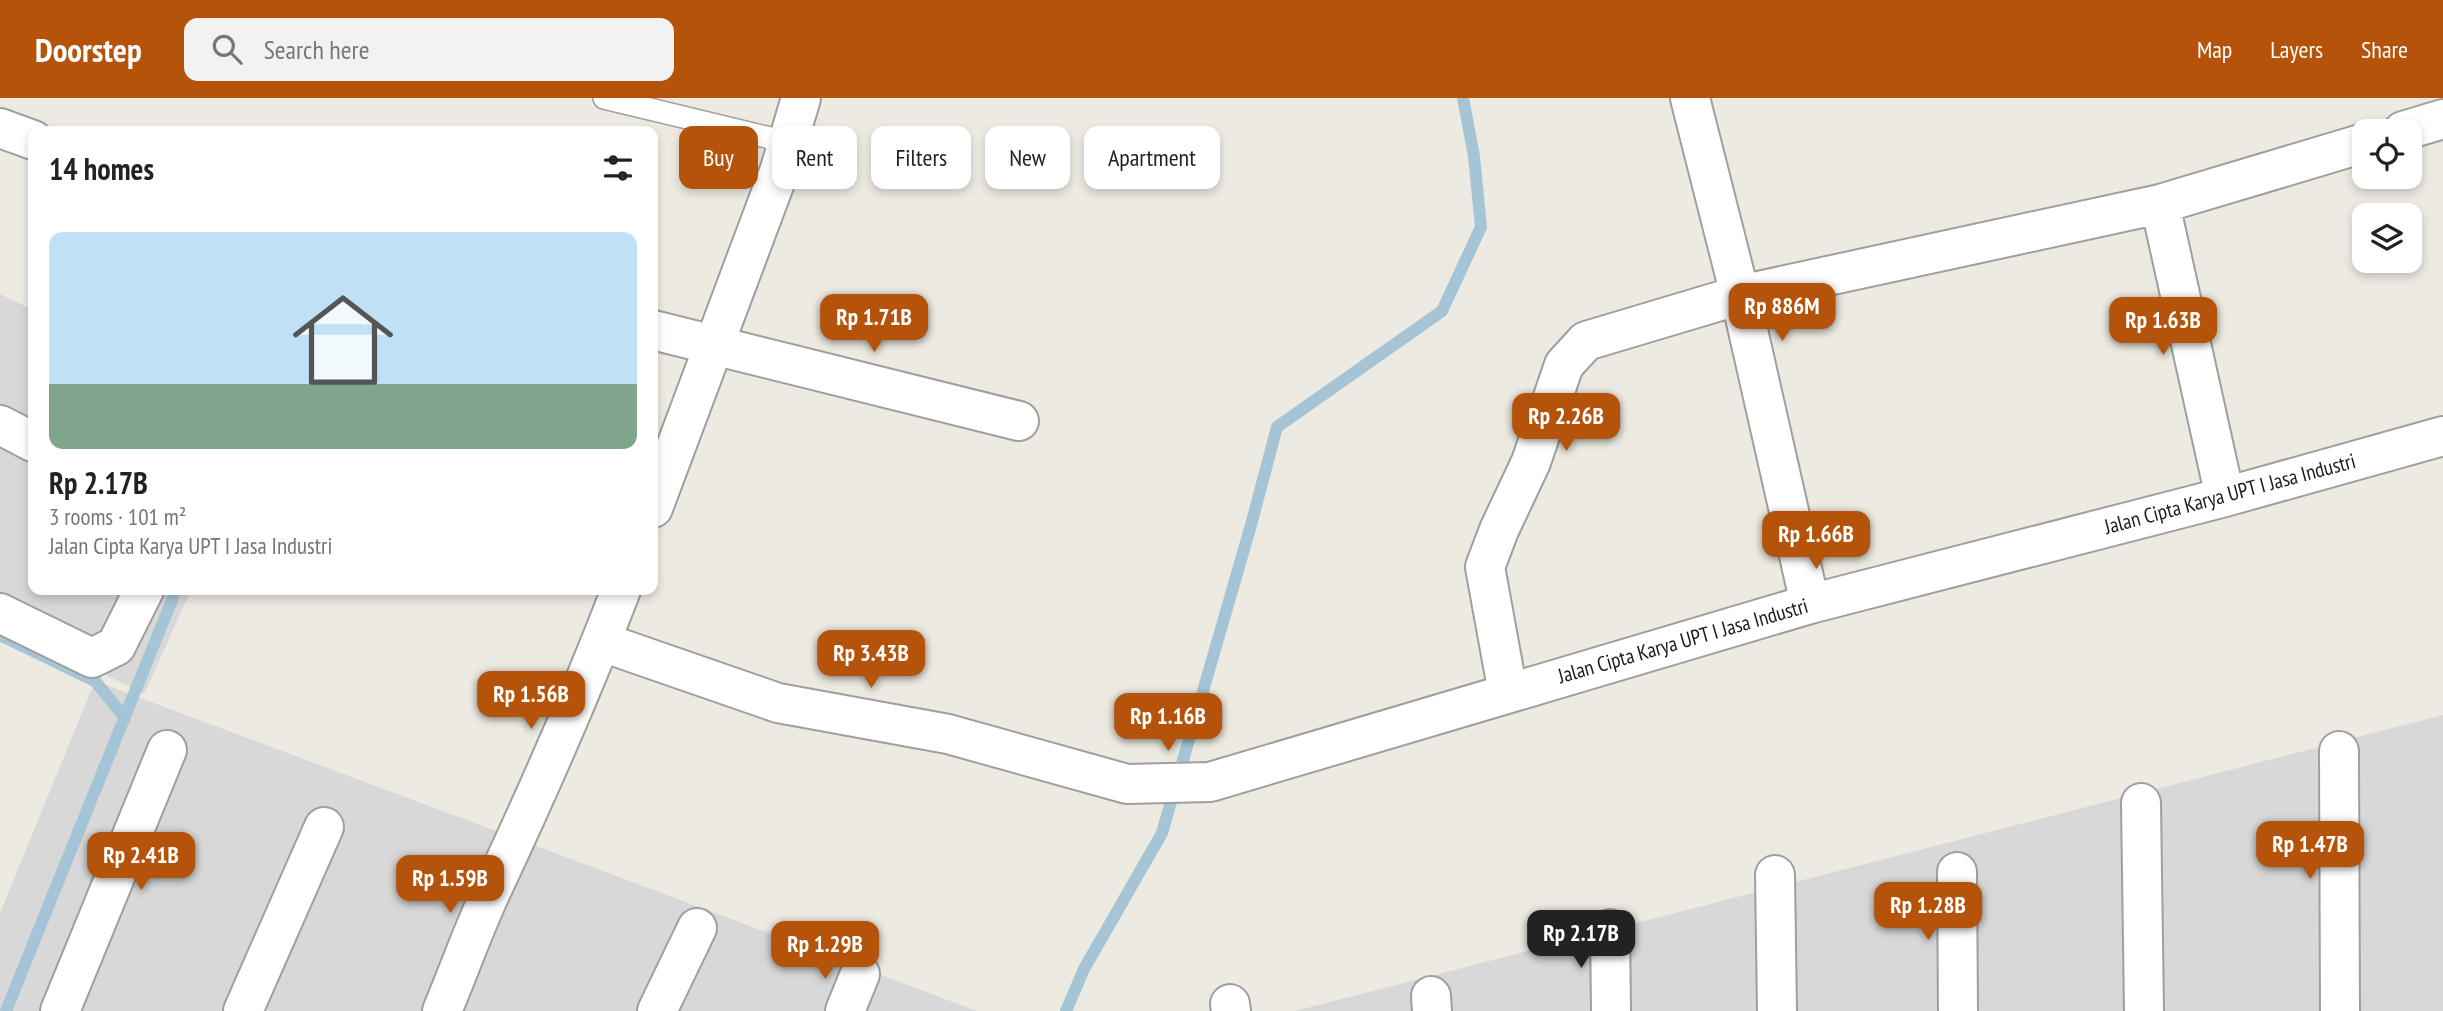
<!DOCTYPE html>
<html lang="en">
<head>
<meta charset="utf-8">
<style>
  :root { --surface:#fff; --page:#f2f2f2; --text:#222; --muted:#767676; --accent:#b45309 }
  body { margin:0; font-family:"PT Sans Narrow",sans-serif; background:var(--page); color:var(--text); height:100vh; display:flex; flex-direction:column; font-size:26px; white-space:nowrap }
  * { box-sizing:border-box; margin:0 }
  p { font-size:23px; color:var(--muted) }
  .icon { flex:none; width:38px; height:38px; fill:none; stroke:currentColor; stroke-width:2; stroke-linecap:round; stroke-linejoin:round }
  .map { position:relative; flex:1; overflow:hidden }
  .side { position:absolute; left:28px; top:28px; width:630px; height:469px; display:flex; flex-direction:column; background:var(--surface); border-radius:14px; box-shadow:0 4px 10px #0003 }
  .side>* { flex:none }
  .guide { position:absolute; left:679px; top:28px; width:665px; height:63px; display:flex; gap:14px }
  .controls { position:absolute; left:2352px; top:21px; display:grid; gap:14px }
  .controls a { display:grid; place-items:center; width:70px; height:70px; border-radius:14px; background:var(--surface); box-shadow:0 4px 10px #0003; font-size:35px }
  .price { position:absolute; translate:-50% -60px; padding:0 16px; border-radius:14px; background:var(--accent); color:#fff; font-size:23px; line-height:46px; filter:drop-shadow(0 2px 4px #0008) }
  .price::after { content:''; position:absolute; left:50%; top:42px; width:21px; height:16px; margin-left:-10px; background:inherit; clip-path:polygon(0 0,100% 0,50% 100%) }
  .price.active { background:#222; color:#fff }
  ul { padding:0; list-style:none }
  li { display:grid; align-content:center; gap:14px; height:371px; padding:0 21px }
  li span { display:grid; place-items:center; height:217px; border-radius:14px; color:#555 }
  li>.icon { margin-inline-start:auto }
  span .icon { width:126px; height:126px; fill:#fffc; stroke-width:1 }
  li b { font-size:30px }
  h2 { display:flex; justify-content:space-between; align-items:center; height:84px; padding:0 21px; font-size:30px }
  .pill { padding:0 24px; border-radius:14px; background:var(--surface); box-shadow:0 4px 10px #0003; font-size:24px; line-height:63px }
  .pill.active { background:var(--accent); color:#fff }
  header { display:flex; align-items:center; gap:42px; box-sizing:border-box; height:98px; padding:0 35px; background:var(--accent); color:#fff }
  header strong { font-size:33px }
  nav { display:flex; gap:38px; margin-inline-start:auto; font-size:24px }
  .search { width:490px; height:63px; background:var(--page); display:flex; align-items:center; gap:18px; box-sizing:border-box; padding:0 24px; border-radius:14px; color:var(--muted); font-size:26px }
  .map>svg:first-child { display:block }
</style>
</head>
<body>
<header>
<strong>Doorstep</strong>
<div class="search"><svg class="icon" aria-label="search" viewBox="0 0 24 24"><circle cx="10" cy="10" r="6"/><path d="M15 15l6 6"/></svg>Search here</div>
<nav><a>Map</a><a>Layers</a><a>Share</a></nav>
</header>
<div class="map">
<svg width="2443" height="913" viewBox="0 0 2443 913">
  <rect width="100%" height="100%" fill="#eceae1"/>
  <path fill="#d9d8d8" d="M0,196l33,16v280h158l-47,104 -144,-72z
    M95,583l882,330h-977v-98z
    M2443,617v296h-1148z"/>
  <g fill="none" stroke-linecap="round" stroke-linejoin="round">
    <path stroke="#a5c5d6" stroke-width="12" d="M0,537l95,46 30,37
      M6,913l170,-421
      M1066,913l18,-42 78,-136 89,-308 26,-98 165,-116 39,-84 -7,-71 -11,-58"/>
    <g stroke="#9f9f9f" stroke-width="24">
      <path id="service" d="M604,0l183,44"/>
    </g>
    <g stroke="#9f9f9f" stroke-width="42">
      <path id="minor" d="M1690,0l50,197 70,309
        M0,30l33,12
        M2403,33l40,-12
        M2160,106l65,293
        M653,232l366,91
        M0,327l33,17
        M653,410l127,-339 21,-71
        M0,515l92,45 24,-12 28,-56
        M602,544l176,61 170,31 179,50 83,-2 600,-178 415,-107 218,-61
        M1508,595l-23,-126 14,-37 32,-68 33,-97 22,-24 154,-46 420,-91 204,-61
        M2339,653l1,260
        M2141,705l3,208
        M1957,774l1,139
        M1775,777l2,136
        M1610,831l1,82
        M1431,898l1,15
        M1230,906l1,7
        M60,913l107,-261
        M243,913l81,-184
        M442,913c18,-43 33,-86 53,-128 45,-96 88,-194 126,-293
        M657,913l40,-83
        M845,913l15,-37"/>
    </g>
    <use href="#service" stroke="#fff" stroke-width="21"/>
    <use href="#minor" stroke="#fff" stroke-width="38"/>
  </g>
  <g text-anchor="middle" stroke-width="6" stroke-linejoin="round" paint-order="stroke">
    <g font-size="21" fill="#1b1b1b" stroke="#fff">
      <text transform="translate(2230 396) rotate(-15)" y="7">Jalan Cipta Karya UPT I Jasa Industri</text>
      <text transform="translate(1683 543) rotate(-16)" y="7">Jalan Cipta Karya UPT I Jasa Industri</text>
    </g>
  </g>
</svg>
<div class="controls">
<a><svg class="icon" aria-label="locate" viewBox="0 0 24 24"><circle cx="12" cy="12" r="6"/><path d="M12 2v4M12 18v4M2 12h4M18 12h4"/></svg></a>
<a><svg class="icon" aria-label="layers" viewBox="0 0 24 24"><path d="M12 4l9 5-9 5-9-5zM3 14l9 5 9-5"/></svg></a>
</div>
<b class="price" style="left:1782px;top:245px">Rp 886M</b>
<b class="price" style="left:874px;top:256px">Rp 1.71B</b>
<b class="price" style="left:2163px;top:259px">Rp 1.63B</b>
<b class="price" style="left:1566px;top:355px">Rp 2.26B</b>
<b class="price" style="left:1816px;top:473px">Rp 1.66B</b>
<b class="price" style="left:871px;top:592px">Rp 3.43B</b>
<b class="price" style="left:531px;top:633px">Rp 1.56B</b>
<b class="price" style="left:1168px;top:655px">Rp 1.16B</b>
<b class="price" style="left:2310px;top:783px">Rp 1.47B</b>
<b class="price" style="left:141px;top:794px">Rp 2.41B</b>
<b class="price" style="left:450px;top:817px">Rp 1.59B</b>
<b class="price" style="left:1928px;top:844px">Rp 1.28B</b>
<b class="price active" style="left:1581px;top:872px">Rp 2.17B</b>
<b class="price" style="left:825px;top:883px">Rp 1.29B</b>
<div class="guide">
<a class="pill active">Buy</a>
<a class="pill">Rent</a>
<a class="pill">Filters</a>
<a class="pill">New</a>
<a class="pill">Apartment</a>
</div>
<section class="side">
<h2>14 homes<svg class="icon" aria-label="filters" viewBox="0 0 24 24"><path d="M4 7h16M4 17h16"/><circle cx="9" cy="7" r="2"/><circle cx="15" cy="17" r="2"/></svg></h2>
<ul>
<li><span style="background:linear-gradient(#bfe0f5 70%,#7fa58c 0)"><svg class="icon" aria-label="home" viewBox="0 0 24 24"><path d="M3 11l9-7 9 7M6 9v11h12V9"/></svg></span><div><b>Rp 2.17B</b><p>3 rooms · 101 m²</p><p>Jalan Cipta Karya UPT I Jasa Industri</p></div></li>
</ul>
</section>
</div>
</body>
</html>
